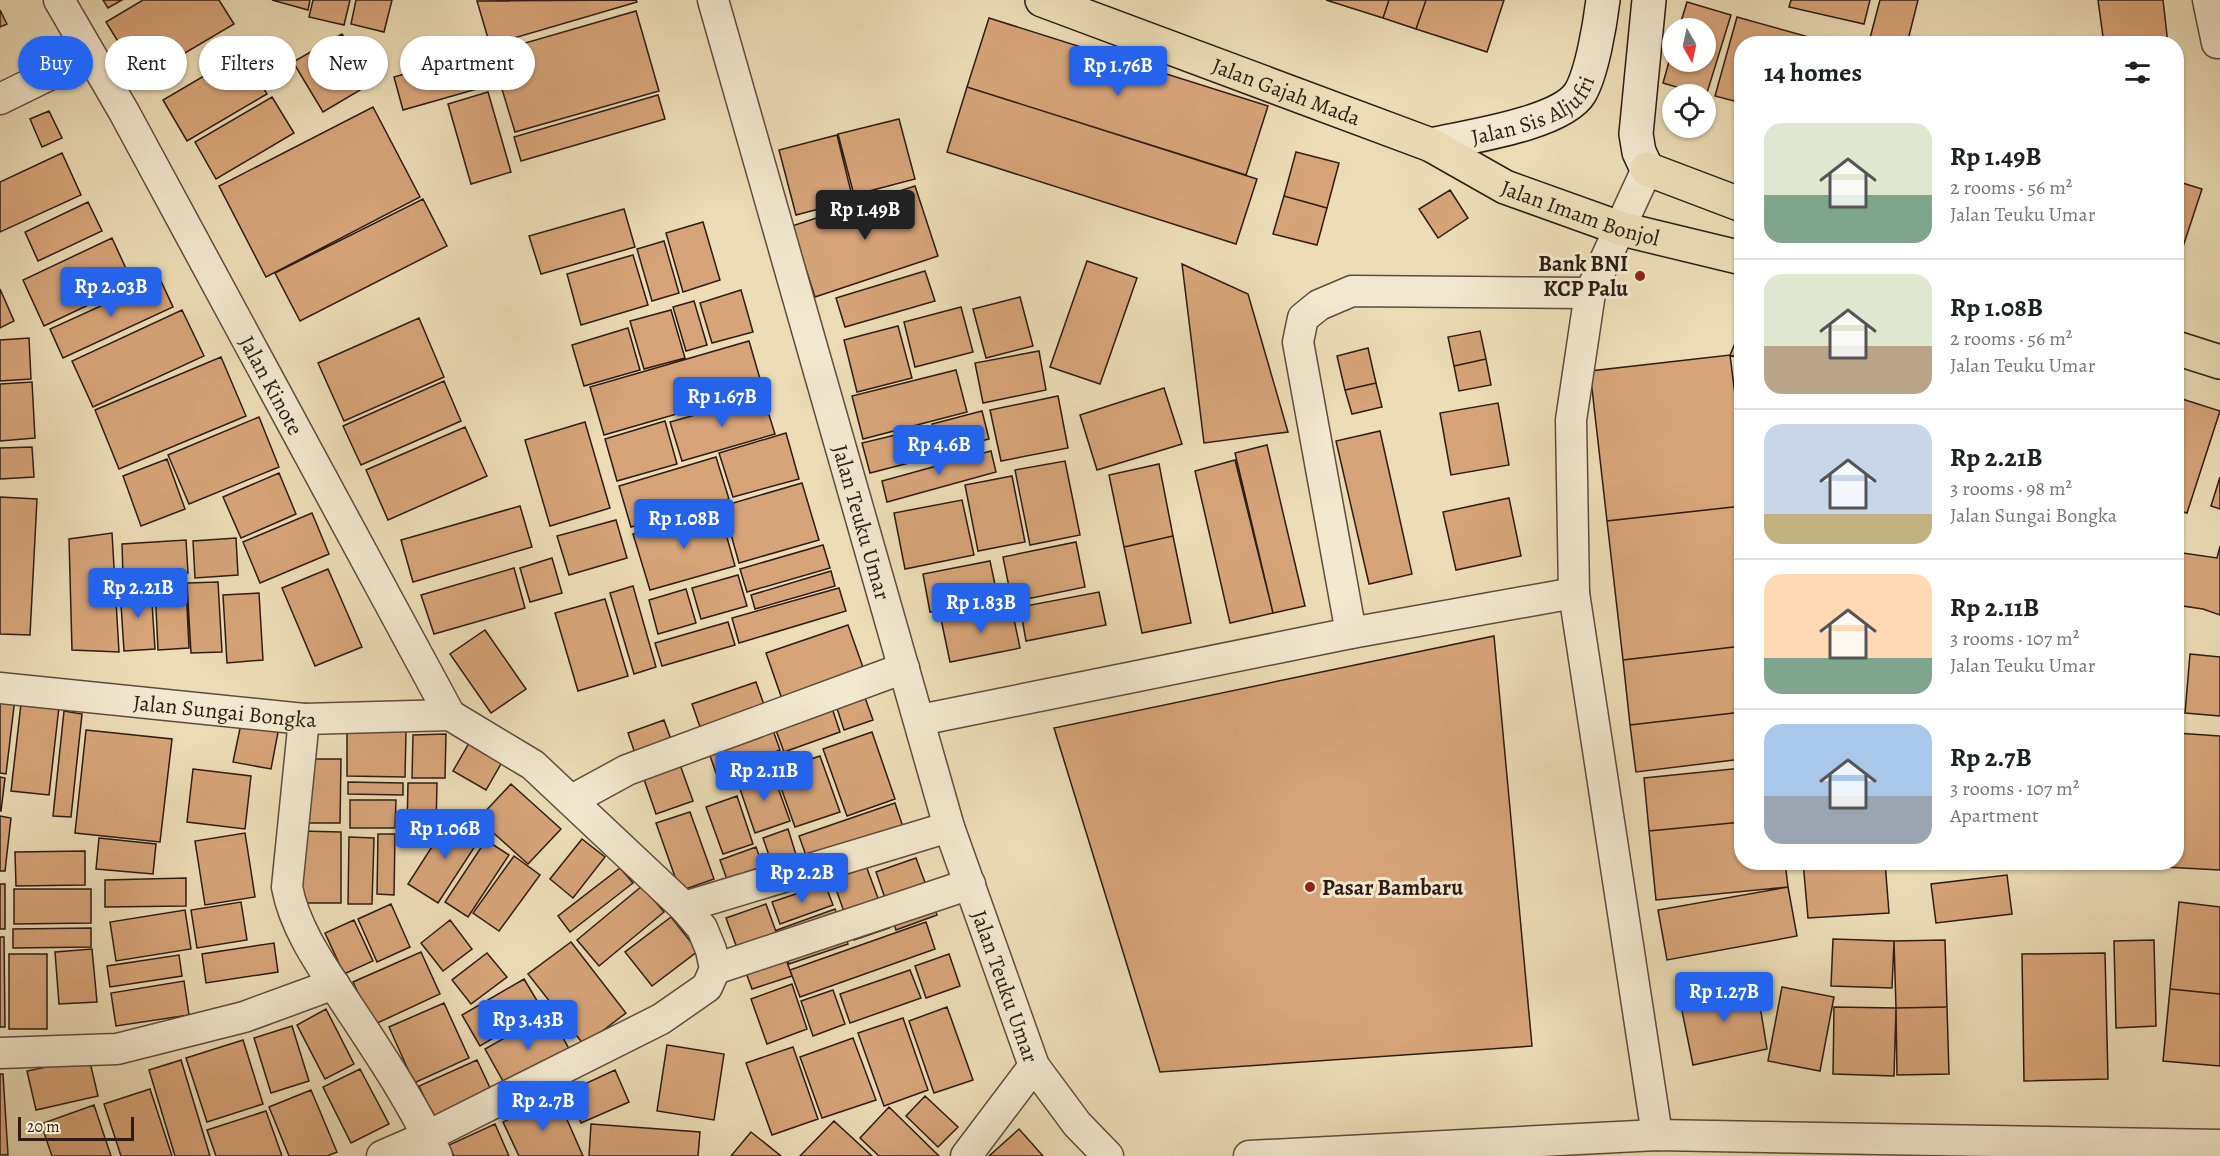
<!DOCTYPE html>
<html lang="en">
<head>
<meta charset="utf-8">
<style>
  :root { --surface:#fff; --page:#f6f6f6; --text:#202124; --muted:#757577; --line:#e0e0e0; --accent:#2563eb }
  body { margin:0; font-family:Alegreya,serif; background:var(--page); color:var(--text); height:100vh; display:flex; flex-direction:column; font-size:22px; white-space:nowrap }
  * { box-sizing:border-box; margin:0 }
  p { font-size:20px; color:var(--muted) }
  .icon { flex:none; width:33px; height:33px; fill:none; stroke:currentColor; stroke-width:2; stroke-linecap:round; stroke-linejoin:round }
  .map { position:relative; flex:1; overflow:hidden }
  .drawer { position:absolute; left:1734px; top:36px; width:450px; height:834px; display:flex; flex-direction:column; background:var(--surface); border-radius:24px; box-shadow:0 2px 4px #0004 }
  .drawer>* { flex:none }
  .hud { position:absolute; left:18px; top:36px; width:570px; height:54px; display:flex; gap:12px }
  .needle { width:39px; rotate:171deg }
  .fabs { position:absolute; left:1662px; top:18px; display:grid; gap:12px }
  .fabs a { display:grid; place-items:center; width:54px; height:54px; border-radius:50%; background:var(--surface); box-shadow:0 2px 4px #0004; font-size:30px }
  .scale { position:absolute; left:18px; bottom:15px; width:116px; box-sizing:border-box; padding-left:6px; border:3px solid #2e1c13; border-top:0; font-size:16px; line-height:21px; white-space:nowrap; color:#2e1c13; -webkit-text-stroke:4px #f3e9d0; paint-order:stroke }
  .price { position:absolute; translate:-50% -51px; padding:0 14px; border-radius:6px; background:var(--accent); color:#fff; font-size:20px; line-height:39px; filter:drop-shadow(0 2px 3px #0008) }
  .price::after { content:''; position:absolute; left:50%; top:36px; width:18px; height:14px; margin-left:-9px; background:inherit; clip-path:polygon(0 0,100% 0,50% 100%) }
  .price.current { background:#222; color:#fff }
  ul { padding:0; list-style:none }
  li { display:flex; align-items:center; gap:18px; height:150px; padding:0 30px }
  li+li { border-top:2px solid var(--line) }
  li span { display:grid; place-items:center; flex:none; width:168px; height:120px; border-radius:18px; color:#555 }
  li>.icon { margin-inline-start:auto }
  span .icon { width:72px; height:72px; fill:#fffc; stroke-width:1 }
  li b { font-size:26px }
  h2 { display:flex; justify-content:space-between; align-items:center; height:72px; padding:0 30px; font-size:26px }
  .chip { padding:0 21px; border-radius:27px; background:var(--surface); box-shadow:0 2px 4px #0004; font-size:21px; line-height:54px }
  .chip.current { background:var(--accent); color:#fff }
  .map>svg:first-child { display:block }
</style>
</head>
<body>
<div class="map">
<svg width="2220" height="1156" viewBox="0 0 2220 1156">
  <rect width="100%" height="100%" fill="#ecddb6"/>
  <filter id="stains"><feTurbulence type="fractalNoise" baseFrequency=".00333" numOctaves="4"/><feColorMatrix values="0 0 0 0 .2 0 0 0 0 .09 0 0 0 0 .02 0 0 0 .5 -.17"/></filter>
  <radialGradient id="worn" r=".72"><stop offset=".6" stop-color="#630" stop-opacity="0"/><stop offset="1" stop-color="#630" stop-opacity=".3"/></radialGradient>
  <path fill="#d7a479" stroke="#2e1c13" stroke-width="1.5" d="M103,0h19l-14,8z
    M143,0h76l15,24 -93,55 -35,-57z
    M272,0h38l-2,10z
    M313,0h37l-6,25 -35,-8z
    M356,0h36l-8,32 -33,-8z
    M636,0l1,2 -147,43 -13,-44z
    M1326,0h63l-6,18z
    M1389,0h37l-10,29 -33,-11z
    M1426,0h78l-17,52 -71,-23z
    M1791,0h79l-6,24 -75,-17z
    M1880,0h38l-11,44h-17l-20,-6z
    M2098,0h65l5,44h-64z
    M1687,2l44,13 -25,81 -43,-13 9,-32v11h34v-34h-27z
    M0,10l7,14 -7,3z
    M636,11l23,80 -144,41 -24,-79z
    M1737,17l97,27h-92v59l-27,-7z
    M989,18l279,88 -22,69 -279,-88z
    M342,34l30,49 -49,29 -30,-50z
    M243,53l24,41 -80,47 -24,-41z
    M474,54l10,33 -81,23 -9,-33z
    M967,87l290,92 -21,65 -289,-92z
    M488,92l23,80 -40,12 -23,-80z
    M658,95l7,24 -144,42 -7,-24z
    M272,97l22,36 -78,46 -21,-37z
    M373,107l47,90 -154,80 -47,-91z
    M49,111l13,27 -20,9 -12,-28z
    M899,119l16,60 -61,16 -16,-61z
    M837,135l16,65 -57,15 -17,-65z
    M1296,152l43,11 -12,45 -43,-12z
    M62,153l19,42 -81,37v-50z
    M2176,181l26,8 -26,79z
    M915,186l23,70 -123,41 -23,-71z
    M1450,190l18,28 -30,20 -19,-29z
    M1284,196l43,12 -10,37 -44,-11z
    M423,199l24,47 -147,75 -25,-48z
    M88,202l14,29 -64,30 -13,-29z
    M624,209l11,38 -94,27 -12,-38z
    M703,222l17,58 -37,12 -17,-59z
    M112,238l21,46 -89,42 -21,-46z
    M664,241l15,52 -27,8 -15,-52z
    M633,255l15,50 -67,20 -14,-51z
    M1087,261l50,17 -37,106 -50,-17z
    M1182,264l66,30 40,138 -84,11z
    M925,271l10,30 -90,26 -9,-29z
    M160,279l13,28 -110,51 -13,-29z
    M0,289l14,32 -14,7z
    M741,290l12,42 -41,11 -12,-40z
    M1020,297l13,49 -47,12 -13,-49z
    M694,301l13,44 -21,6 -13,-44z
    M961,307l12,45 -58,15 -11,-45z
    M182,310l22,46 -111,51 -21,-46z
    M671,310l14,48 -41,11 -14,-48z
    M419,318l25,59 -100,44 -26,-58z
    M898,326l14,52 -55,14 -13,-52z
    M1742,327v32l-12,-4z
    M628,328l12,42 -56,16 -12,-41z
    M1480,331l6,28 -32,7 -6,-29z
    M29,338l2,41 -31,2v-41z
    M749,341l14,48 -159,46 -14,-48z
    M1368,348l8,35 -31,7 -8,-34z
    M1039,351l7,39 -63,13 -8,-40z
    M1730,355l12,95v56l-135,15 -17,-150z
    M221,357l25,59 -127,53 -24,-59z
    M1486,359l5,26 -32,6 -5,-25z
    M956,370l11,42 -104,27 -11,-43z
    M444,381l17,40 -100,44 -18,-39z
    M32,382l3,56 -35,3v-57z
    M1376,383l6,24 -30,7 -7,-24z
    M1164,388l18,56 -85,26 -17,-55z
    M763,396l12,38 -93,27 -12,-39z
    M1058,396l10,52 -67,13 -11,-51z
    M2176,397l44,14 -33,102 -11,-3z
    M1498,403l11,62 -58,10 -11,-62z
    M982,411l7,28 -49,13 -8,-28z
    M259,417l20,50 -90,37 -21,-49z
    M665,421l12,43 -60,17 -12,-42z
    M585,422l25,86 -60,18 -25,-86z
    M465,427l22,49 -99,44 -22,-50z
    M929,427l7,29 -66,17 -8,-30z
    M1380,431l32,143 -43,10 -33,-143z
    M786,433l13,46 -66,18 -14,-44z
    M1267,445l38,161 -32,7 -38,-160z
    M32,447l2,30 -34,2v-31z
    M991,451l5,21 -109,30 -5,-21z
    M716,457l13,42 -98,28 -12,-41z
    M167,459l18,50 -44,17 -18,-50z
    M1235,460l38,153 -43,10 -35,-152z
    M1065,461l15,74 -50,10 -15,-75z
    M1159,464l14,72 -49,11 -15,-72z
    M279,473l17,41 -55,24 -18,-41z
    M1012,476l13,66 -47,9 -13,-66z
    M2220,477v32l-9,-3z
    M802,483l17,57 -80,23 -16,-57z
    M0,497l37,2 -7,136 -30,-1z
    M1509,498l12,58 -65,14 -13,-58z
    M962,500l12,55 -69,14 -11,-56z
    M520,506l12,41 -119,35 -12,-42z
    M1742,506v140l-119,14 -16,-139z
    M719,509l16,57 -85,24 -17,-56z
    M312,513l17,41 -69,29 -17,-41z
    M616,520l11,38 -58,17 -12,-39z
    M112,533l7,119 -47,-2 -3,-111z
    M1173,536l18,87 -49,10 -18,-86z
    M236,538l2,37 -43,3 -2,-37z
    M186,540l2,33 -65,3 -1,-32z
    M1076,542l9,45 -73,15 -9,-45z
    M823,545l7,23 -83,24 -7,-23z
    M2220,546v69l-17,-6 -27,-4v-53l41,6z
    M552,558l10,35 -32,9 -10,-34z
    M990,561l8,38 -68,13 -7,-38z
    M514,568l11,40 -91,26 -13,-39z
    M328,569l34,78 -47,19 -33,-78z
    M831,571l4,15 -80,23 -4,-14z
    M738,575l9,31 -46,13 -9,-31z
    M218,582l4,70 -31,1 -4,-70z
    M186,586l3,62 -31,2 -3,-62z
    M633,586l23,81 -22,7 -24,-81z
    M151,587l4,62 -31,2 -4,-62z
    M839,588l7,23 -107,32 -7,-25z
    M686,589l10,34 -38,11 -9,-34z
    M1099,592l7,33 -80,16 -6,-34z
    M259,593l4,67 -36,3 -4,-68z
    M605,599l23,77 -50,15 -23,-78z
    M1011,605l9,43 -70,14 -9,-43z
    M728,622l7,23 -73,21 -7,-23z
    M848,625l17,48 -82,29 -17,-49z
    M485,630l41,59 -35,24 -41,-59z
    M1494,636l38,410 -372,26 -106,-344z
    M1742,646v66l-112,13 -7,-65z
    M2190,654l30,3v59l-35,-3z
    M756,682l24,68 -64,23 -24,-69z
    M863,692l10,28 -29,10 -9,-28z
    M0,697l15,1 -9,76 -6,-1z
    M21,704l38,3 -10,88 -38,-4z
    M831,705l9,27 -56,20 -10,-27z
    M64,711l18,3 -11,103 -18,-1z
    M1742,712v47l-106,13 -6,-47z
    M242,719l37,8 -8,42 -38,-7z
    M664,720l29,81 -37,13 -28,-81z
    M86,730l86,9 -12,103 -85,-9z
    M347,731h59l-1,46 -58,-1z
    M872,732l23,67 -48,17 -24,-67z
    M2176,733l44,3v134l-56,-3v-5h12z
    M446,734l-1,44h-33l1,-43z
    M472,738l33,19 -19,33 -33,-19z
    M820,756l20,56 -45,15 -20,-56z
    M305,759h36l-1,64h-36z
    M1742,768v54l-93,9 -5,-53z
    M193,769l58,7 -6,53 -58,-7z
    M772,771l18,50 -35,12 -17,-50z
    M0,777l5,1 -4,33h-1z
    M348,782l55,1v12l-55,-1z
    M408,783h29l-1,46 -29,-1z
    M511,784l50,45 -33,35 -50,-45z
    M737,796l16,48 -30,10 -17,-47z
    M350,800h46l-1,28h-45z
    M895,803l9,27 -95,34 -10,-28z
    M690,812l24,67 -34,12 -24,-68z
    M0,816l11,2 -6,53h-5z
    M451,817l30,20 -43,66 -30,-19z
    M1742,822v40h43l3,25 -132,13 -7,-69z
    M788,829l10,32 -24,9 -11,-32z
    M301,831l40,1v71h-41z
    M245,833l10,64 -50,8 -10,-64z
    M378,834h17l-1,61 -17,-1z
    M349,837l25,1 -2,66h-24z
    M99,838l57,6 -3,30 -57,-5z
    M582,839l23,18 -32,41 -23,-19z
    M486,840l23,15 -41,62 -23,-15z
    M756,847l10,29 -36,12 -10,-28z
    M85,851v34l-69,1 -1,-34z
    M514,856l26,19 -41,56 -26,-18z
    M916,858l21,57 -41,15 -20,-58z
    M1803,862h82l4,51 -81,5z
    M2051,862h97v5z
    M865,863l24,65 -35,12 -23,-65z
    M620,868l13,15 -63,49 -12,-16z
    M2007,875l5,39 -76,9 -5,-39z
    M186,878v28l-81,1v-27z
    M0,884h5v45h-5z
    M825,884l8,21 -53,19 -8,-22z
    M642,886l22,26 -65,54 -22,-26z
    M1788,887l9,49 -130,24 -9,-50z
    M14,889h77v34l-77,1z
    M241,902l6,38 -50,8 -6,-38z
    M2179,902l41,5v87l-50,-5z
    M391,904l19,43 -33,15 -19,-43z
    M766,904l26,72 -40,13 -26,-71z
    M835,909l13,35 -59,20 -12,-34z
    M185,910l6,39 -75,12 -6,-39z
    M671,917l27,34 -46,35 -27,-34z
    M354,920l19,41 -29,13 -19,-41z
    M450,920l22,29 -29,22 -22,-28z
    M926,922l9,27 -135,48 -10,-27z
    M91,928v19l-78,1v-19z
    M0,937h4l1,90h-5z
    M1833,939l61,2 -2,47 -61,-2z
    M1945,940l2,67 -51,1 -2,-67z
    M2154,940l2,86 -40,2 -2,-87z
    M571,942l55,71 -42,32 -56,-71z
    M274,943l4,29 -72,11 -4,-29z
    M92,949l5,53 -38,2 -4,-52z
    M421,952l19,42 -67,31 -20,-43z
    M487,953l20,24 -36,27 -19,-24z
    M2105,953l3,126 -84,2 -2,-127z
    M9,954h38v75h-38z
    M949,954l11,32 -34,12 -11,-32z
    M179,955l3,21 -72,11 -3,-21z
    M910,970l11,28 -71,25 -10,-29z
    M524,979l18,30 -62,37 -18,-31z
    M184,981l5,34 -73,11 -5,-33z
    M1756,981l11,68 -74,16 -14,-69z
    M792,984l15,45 -40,15 -16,-45z
    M1782,987l52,10 -14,74 -52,-10z
    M2170,989l50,5v72l-57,-5z
    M833,990l12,34 -32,12 -12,-35z
    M444,1003l25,55 -55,25 -25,-56z
    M947,1007l26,73 -39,13 -25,-72z
    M1834,1007l62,1 -2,68 -61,-2z
    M1947,1007l2,67 -52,1 -1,-67z
    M326,1009l28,55 -29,15 -28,-54z
    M549,1013l23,41 -64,36 -23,-41z
    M903,1018l25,72 -44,16 -26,-73z
    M292,1026l17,55 -38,12 -17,-55z
    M853,1038l23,62 -54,18 -22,-61z
    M243,1040l20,64 -56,18 -21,-64z
    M667,1045l57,9 -10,66 -57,-9z
    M793,1047l25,72 -46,16 -26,-72z
    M89,1058l9,38 -62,14 -9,-39z
    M181,1060l29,96h-35l-26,-86z
    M477,1060l14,30 -58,26 -14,-30z
    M360,1069l29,55 -38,19 -28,-56z
    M615,1070l14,32 -48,21 -14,-31z
    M0,1074h3l5,81h-8z
    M150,1089l22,67h-51l-17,-52z
    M311,1090l26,62 -10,4h-38l-20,-49z
    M925,1096l33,31 -20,20 -32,-31z
    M557,1097l26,59h-64l-16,-34z
    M94,1105l17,51h-59l-11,-32z
    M889,1107l50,49h-60l-19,-18z
    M266,1111l16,45h-66l-9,-26z
    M834,1121l38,35h-72z
    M495,1124l14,32h-55l-5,-11z
    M591,1124l109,8 -2,24h-109z
    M1019,1129l24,27h-54z
    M751,1132l30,24h-50z"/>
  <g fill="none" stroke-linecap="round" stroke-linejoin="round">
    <g stroke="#5e4c3c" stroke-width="33">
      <g id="minor">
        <path id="s1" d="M59,0l65,112 326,603 83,50 151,142 18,21 9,22 4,19 -8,18 -46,32 -233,117 -46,20"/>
        <path id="s2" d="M713,0l236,827 85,239 43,58 31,32"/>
        <path d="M2208,0l9,43"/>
        <path d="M0,99l90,-44"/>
        <path d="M1647,169l-57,124 -19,127 3,173 83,542"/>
        <path d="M1351,633l-53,-291 5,-24 16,-13 33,-14 238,2"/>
        <path id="s3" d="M0,688l304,31 146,-4"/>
        <path d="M304,719l-17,168c8,44 39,85 63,122 31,47 64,96 87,147"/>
        <path d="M920,720l431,-87 223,-40"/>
        <path d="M572,800l55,-30 277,-102"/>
        <path d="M684,907l265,-80"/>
        <path d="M715,969l255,-85"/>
        <path d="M0,1053l117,-4 127,-32 90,-33"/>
        <path d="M966,1156l68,-90"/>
        <path d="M1249,1156l408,-21 563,10"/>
      </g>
    </g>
    <g stroke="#2e1c13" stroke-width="36">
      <g id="secondary">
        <path id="s4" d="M1431,145c34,-8 130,-21 149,-52 12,-20 20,-69 23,-93"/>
        <path d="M1647,169l-8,-17 -3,-18 13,-134"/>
      </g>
    </g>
    <g stroke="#2e1c13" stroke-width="36">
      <g id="trunk">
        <path id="s5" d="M1042,0l389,145 74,42 117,42 120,29"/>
        <path d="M1647,169l95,36"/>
        <path d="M2176,348l44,14"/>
      </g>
    </g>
    <use href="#minor" stroke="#f3e9d0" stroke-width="30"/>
    <use href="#secondary" stroke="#f3e9d0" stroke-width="33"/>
    <use href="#trunk" stroke="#ecddb6" stroke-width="33"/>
  </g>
  <g fill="#8f2418" stroke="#f3e9d0" stroke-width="2">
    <circle cx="1640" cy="276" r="6"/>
    <circle cx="1310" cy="887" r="6"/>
  </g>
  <g text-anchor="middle" stroke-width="6" stroke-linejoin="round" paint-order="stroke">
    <g font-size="22" fill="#2e1c13" stroke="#f3e9d0">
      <text dy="8" stroke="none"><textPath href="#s5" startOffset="261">Jalan Gajah Mada</textPath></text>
      <text dy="8" stroke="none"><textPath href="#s4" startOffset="110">Jalan Sis Aljufri</textPath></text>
      <text dy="8" stroke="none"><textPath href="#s5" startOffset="580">Jalan Imam Bonjol</textPath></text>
      <text dy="8" stroke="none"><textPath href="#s1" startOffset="440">Jalan Kinote</textPath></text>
      <text dy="8" stroke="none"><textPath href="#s2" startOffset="543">Jalan Teuku Umar</textPath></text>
      <text dy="8" stroke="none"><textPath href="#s3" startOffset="226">Jalan Sungai Bongka</textPath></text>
      <text dy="8" stroke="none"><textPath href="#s2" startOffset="1029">Jalan Teuku Umar</textPath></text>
    </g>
    <g font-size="22" font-weight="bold" fill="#2e1c13" stroke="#f3e9d0" text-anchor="end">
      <text x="1628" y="271">Bank BNI<tspan x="1628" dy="25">KCP Palu</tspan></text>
      <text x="1322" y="895" text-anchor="start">Pasar Bambaru</text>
    </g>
  </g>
  <rect width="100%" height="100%" filter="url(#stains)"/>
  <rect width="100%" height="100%" fill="url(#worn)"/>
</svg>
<div class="fabs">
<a><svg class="needle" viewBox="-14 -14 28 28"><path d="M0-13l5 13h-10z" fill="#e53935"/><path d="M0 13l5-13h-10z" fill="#757577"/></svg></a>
<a><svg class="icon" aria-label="locate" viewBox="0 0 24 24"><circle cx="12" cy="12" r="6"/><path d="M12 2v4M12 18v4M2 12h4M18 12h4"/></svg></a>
</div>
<div class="scale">20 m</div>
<b class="price" style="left:1118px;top:97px">Rp 1.76B</b>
<b class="price current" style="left:865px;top:241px">Rp 1.49B</b>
<b class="price" style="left:111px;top:318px">Rp 2.03B</b>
<b class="price" style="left:722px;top:428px">Rp 1.67B</b>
<b class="price" style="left:939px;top:476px">Rp 4.6B</b>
<b class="price" style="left:684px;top:550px">Rp 1.08B</b>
<b class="price" style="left:138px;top:619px">Rp 2.21B</b>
<b class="price" style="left:981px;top:634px">Rp 1.83B</b>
<b class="price" style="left:764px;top:802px">Rp 2.11B</b>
<b class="price" style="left:445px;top:860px">Rp 1.06B</b>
<b class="price" style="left:802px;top:904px">Rp 2.2B</b>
<b class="price" style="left:1724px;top:1023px">Rp 1.27B</b>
<b class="price" style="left:528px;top:1051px">Rp 3.43B</b>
<b class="price" style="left:543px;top:1132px">Rp 2.7B</b>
<div class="hud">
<a class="chip current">Buy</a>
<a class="chip">Rent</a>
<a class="chip">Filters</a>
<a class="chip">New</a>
<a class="chip">Apartment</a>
</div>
<section class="drawer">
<h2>14 homes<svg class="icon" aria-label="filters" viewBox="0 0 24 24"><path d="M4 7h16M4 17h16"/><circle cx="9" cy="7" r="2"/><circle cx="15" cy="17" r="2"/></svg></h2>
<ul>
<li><span style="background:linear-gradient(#dfe7d0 60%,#7fa58c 0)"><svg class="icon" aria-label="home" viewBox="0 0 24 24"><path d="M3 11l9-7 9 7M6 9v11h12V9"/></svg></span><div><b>Rp 1.49B</b><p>2 rooms · 56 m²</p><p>Jalan Teuku Umar</p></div></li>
<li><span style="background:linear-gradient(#dfe7d0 60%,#b9a48a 0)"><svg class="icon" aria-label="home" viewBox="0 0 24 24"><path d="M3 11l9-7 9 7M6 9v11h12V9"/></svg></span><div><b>Rp 1.08B</b><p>2 rooms · 56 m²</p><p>Jalan Teuku Umar</p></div></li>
<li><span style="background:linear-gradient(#c9d6e8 75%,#c2b280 0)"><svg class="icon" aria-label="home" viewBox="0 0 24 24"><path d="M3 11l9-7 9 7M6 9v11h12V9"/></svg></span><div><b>Rp 2.21B</b><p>3 rooms · 98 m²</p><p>Jalan Sungai Bongka</p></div></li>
<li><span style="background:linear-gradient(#ffd9b3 70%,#7fa58c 0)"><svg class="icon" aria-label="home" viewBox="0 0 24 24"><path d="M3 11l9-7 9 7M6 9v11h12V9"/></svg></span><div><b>Rp 2.11B</b><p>3 rooms · 107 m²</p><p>Jalan Teuku Umar</p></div></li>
<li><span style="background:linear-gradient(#a9c7e8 60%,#9aa5b1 0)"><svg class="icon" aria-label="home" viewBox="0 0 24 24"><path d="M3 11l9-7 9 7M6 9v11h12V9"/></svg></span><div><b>Rp 2.7B</b><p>3 rooms · 107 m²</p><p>Apartment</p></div></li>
</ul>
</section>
</div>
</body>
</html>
